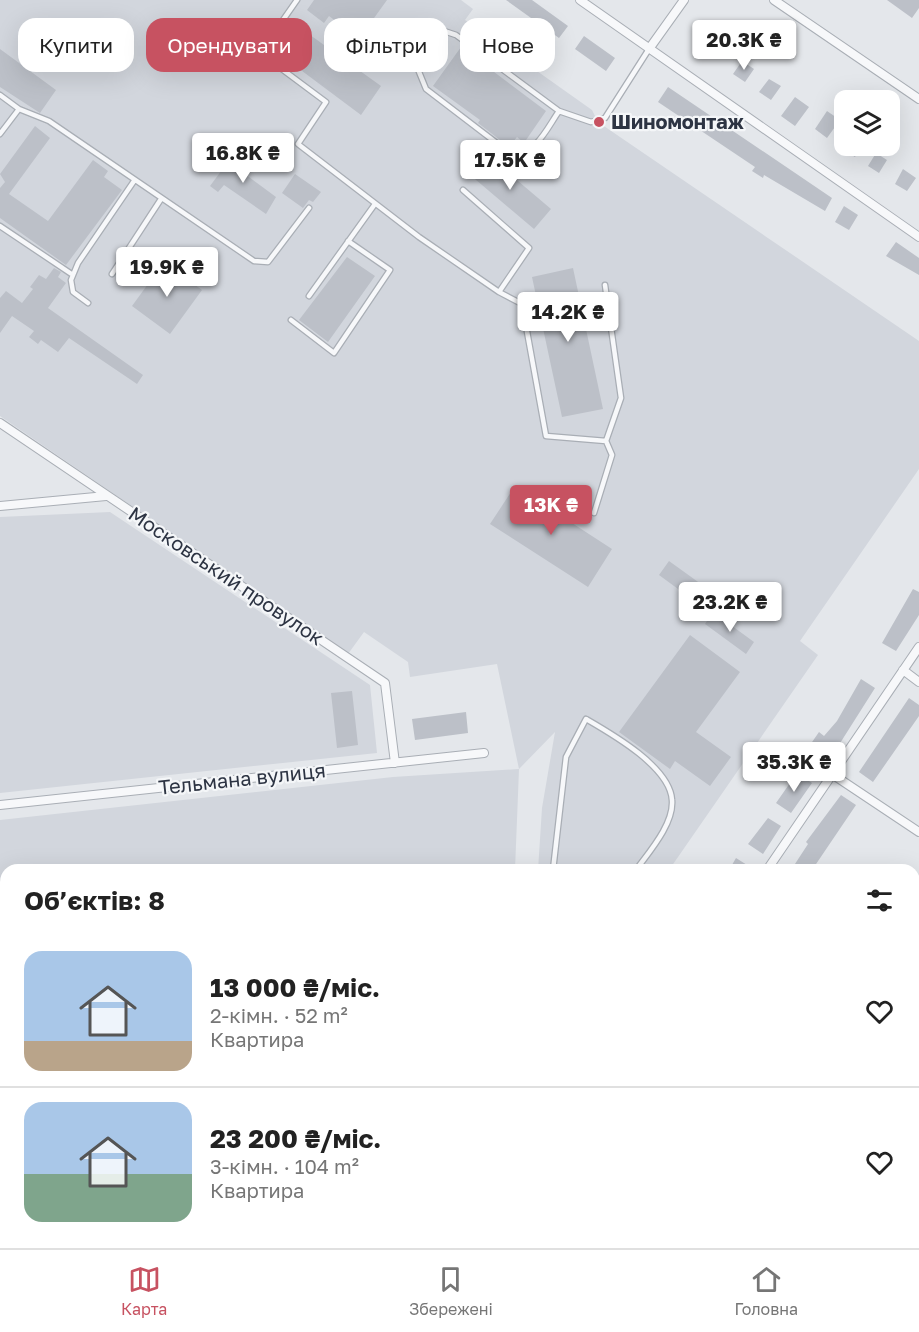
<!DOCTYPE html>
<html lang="uk">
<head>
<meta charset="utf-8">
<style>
  :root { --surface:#fff; --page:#f6f6f6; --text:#222; --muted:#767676; --line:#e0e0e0; --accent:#c75261 }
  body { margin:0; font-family:"Golos Text",sans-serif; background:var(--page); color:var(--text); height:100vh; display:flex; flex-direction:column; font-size:22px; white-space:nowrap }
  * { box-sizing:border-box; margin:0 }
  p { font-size:20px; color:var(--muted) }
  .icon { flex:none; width:33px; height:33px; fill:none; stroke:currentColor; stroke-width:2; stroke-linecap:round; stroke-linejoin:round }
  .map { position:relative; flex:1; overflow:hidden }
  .side { position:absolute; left:0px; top:864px; width:920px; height:384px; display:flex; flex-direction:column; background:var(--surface); border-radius:18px 18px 0 0; box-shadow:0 6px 24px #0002 }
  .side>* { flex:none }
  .guide { position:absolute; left:18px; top:18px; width:600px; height:54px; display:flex; gap:12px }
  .fabs { position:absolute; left:834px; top:90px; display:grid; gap:12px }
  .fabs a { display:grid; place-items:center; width:66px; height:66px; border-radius:12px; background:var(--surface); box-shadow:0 6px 24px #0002; font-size:30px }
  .price { position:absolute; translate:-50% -51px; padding:0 14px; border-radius:6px; background:#fff; color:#222; font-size:20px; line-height:39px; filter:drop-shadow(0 2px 3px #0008) }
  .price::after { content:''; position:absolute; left:50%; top:36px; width:18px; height:14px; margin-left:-9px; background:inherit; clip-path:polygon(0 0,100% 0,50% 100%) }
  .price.on { background:var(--accent); color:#fff }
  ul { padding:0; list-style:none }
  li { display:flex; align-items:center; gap:18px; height:150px; padding:0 24px }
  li+li { border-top:2px solid var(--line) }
  li span { display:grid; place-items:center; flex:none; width:168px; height:120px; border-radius:18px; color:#555 }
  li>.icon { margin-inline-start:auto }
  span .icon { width:72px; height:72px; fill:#fffc; stroke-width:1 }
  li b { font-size:26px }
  h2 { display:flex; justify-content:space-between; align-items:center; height:72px; padding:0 24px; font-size:26px }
  .pill { padding:0 21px; border-radius:18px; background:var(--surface); box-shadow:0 6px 24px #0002; font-size:21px; line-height:54px }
  .pill.on { background:var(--accent); color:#fff }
  .menu { display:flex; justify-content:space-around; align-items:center; height:84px; border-top:2px solid var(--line); background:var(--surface); font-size:16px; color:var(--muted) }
  .menu a { display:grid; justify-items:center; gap:3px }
  .menu .on { color:var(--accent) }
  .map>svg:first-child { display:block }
</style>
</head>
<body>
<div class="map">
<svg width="919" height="1248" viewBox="0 0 919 1248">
  <rect width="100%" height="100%" fill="#e4e7eb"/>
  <path fill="#d2d6dd" d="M0,0h461l12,9 -8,11 127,90 6,12 321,219v128l-119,172 18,14 -149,215h-131l4,-62 13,-76 -36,37 -4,101h-509v264l-6,12v-326l393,-43 126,-8 -22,-105 -87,13 -2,-15 -44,-30 -16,22 -348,-238z
    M110,512l260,173 7,68 -377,40v-276z
    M161,1242h264l-4,6h-264z
    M488,1242h141l6,6h-152z"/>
  <path fill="#bcc0c8" d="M314,0h73l-28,39 -30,-23 -5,7 -17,-13z
    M506,0h26l36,26 -9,12z
    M887,0h32v8l-7,10z
    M299,27l82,59 -20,29 -83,-62z
    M584,36l31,22 -9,13 -31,-22z
    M461,47l85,64 -22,32 -7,-6 -8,10 -31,-24 2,-3 -47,-34z
    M0,49l56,41 -16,23 -40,-26z
    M742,61l12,8 -9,13 -12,-8z
    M769,79l12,7 -10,14 -12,-8z
    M668,87l164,111 -7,13 -61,-36 -1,3 -11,-7 3,-4 -97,-65z
    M795,97l14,10 -14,19 -14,-10z
    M827,111l13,9 -13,18 -12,-9z
    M35,126l15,12 -41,56 39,27 45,-61 15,11 -4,6 18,13 -56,75 -66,-47v-30l5,-6 -5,-8z
    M836,146h25l-6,11z
    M239,147l8,6 -10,15 39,29 -10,17 -42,-29 -6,7 -8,-6z
    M876,153l11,7 -8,13 -11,-7z
    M486,154l65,55 -17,20 -65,-55z
    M903,169l13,9 -9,13 -12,-7z
    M295,174l26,18 -8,10 -4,-2 -6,8 -21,-15z
    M844,206l14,9 -9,15 -14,-8z
    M896,242l23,16v17l-33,-19z
    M347,257l28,19 -47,66 -29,-22z
    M164,262l38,28 -32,44 -38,-28z
    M54,268l7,4 -3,5 8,6 -18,25 95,67 -6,9 -68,-46 -11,14 -17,-12 -3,4 -9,-7 5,-6 -22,-15 -12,17v-35l6,-7 16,12 11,-14 -3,-2 9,-12 7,4z
    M573,268l30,141 -41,8 -30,-140z
    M515,486l97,63 -24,38 -98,-63z
    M669,561l50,36 -11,14 -49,-36z
    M913,589l6,3v23l-23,36 -14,-8z
    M713,612l41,30 -8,12 -41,-30z
    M690,635l50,37 -44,60 35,25 -21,29 -35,-25 -5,8 -51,-37z
    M861,679l14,9 -45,71 -20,-14 9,-13 5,4 13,-15z
    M352,691l6,54 -21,3 -6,-55z
    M909,698l10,7v11l-46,66 -14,-10z
    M466,712l2,21 -53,7 -3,-21z
    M797,773l15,10 -21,30 -15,-10z
    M841,795l15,10 -44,65h-14l-5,-3 15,-23 -2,-2z
    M768,818l13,8 -18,28 -15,-10z
    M736,858l19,12h-26z"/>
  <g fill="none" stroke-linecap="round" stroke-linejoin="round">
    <g stroke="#a9aeb5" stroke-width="7">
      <path id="lane" d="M297,0l-28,40 2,21 55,41 -28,42 121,93 80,55 30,-44 -66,-58
        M0,95l19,14 30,12 205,140 14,1 41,-54
        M559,111l-103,-76 -12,-4 -10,4 -19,27 11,27 85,65c25,1 35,-24 48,-43l32,11 14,-4 44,-69
        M0,134l19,-25
        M0,226l73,49
        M112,274l49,-75
        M605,285l16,113 -15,43
        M499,292l23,12 24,132 60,5 6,14 -18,58
        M309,296l66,-92
        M88,303l-15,-11 -2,-12 7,-17 56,-82
        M291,320l43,33 56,-83 -42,-29
        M553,870l13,-113 20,-38c26,15 84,48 86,81 2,24 -23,52 -36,70
        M114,1248l14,-6
        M437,1248l5,-6"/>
    </g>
    <g stroke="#a9aeb5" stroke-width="10">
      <path id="street" d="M580,0l339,237
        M774,0l145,99
        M649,49l35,-49
        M0,423l385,260 10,80
        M0,506l106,-10
        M903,670l16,12
        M832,774l87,58
        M0,805l484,-52
        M767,870l152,-223
        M914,976l5,4
        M914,1126l5,4
        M871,1242l9,6"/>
    </g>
    <use href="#lane" stroke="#f7f8fa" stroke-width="4.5"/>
    <use href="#street" stroke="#f7f8fa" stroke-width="8"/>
    <path stroke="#7e8694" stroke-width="3" stroke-dasharray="3 6" stroke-linecap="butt" d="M422,1242l10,6"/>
  </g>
  <circle fill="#c75261" stroke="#f4f6f8" stroke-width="2" cx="599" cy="122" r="6"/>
  <g text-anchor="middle" stroke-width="4.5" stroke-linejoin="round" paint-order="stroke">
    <g font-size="20" font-weight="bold" fill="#2d3443" stroke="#f4f6f8" text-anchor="start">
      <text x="611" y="129">Шиномонтаж</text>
    </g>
    <g font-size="20" fill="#2d3443" stroke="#f4f6f8">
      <text transform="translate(226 576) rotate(34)" y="7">Московський провулок</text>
      <text transform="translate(242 779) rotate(-6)" y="7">Тельмана вулиця</text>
    </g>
  </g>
</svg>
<div class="fabs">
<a><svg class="icon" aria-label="layers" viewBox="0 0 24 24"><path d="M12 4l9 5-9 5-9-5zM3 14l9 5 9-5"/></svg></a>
</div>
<b class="price" style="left:744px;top:71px">20.3K ₴</b>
<b class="price" style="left:243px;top:184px">16.8K ₴</b>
<b class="price" style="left:510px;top:191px">17.5K ₴</b>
<b class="price" style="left:167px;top:298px">19.9K ₴</b>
<b class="price" style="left:568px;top:343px">14.2K ₴</b>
<b class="price on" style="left:551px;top:536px">13K ₴</b>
<b class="price" style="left:730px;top:633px">23.2K ₴</b>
<b class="price" style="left:794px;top:793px">35.3K ₴</b>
<div class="guide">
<a class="pill">Купити</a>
<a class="pill on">Орендувати</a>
<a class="pill">Фільтри</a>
<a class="pill">Нове</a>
</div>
<section class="side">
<h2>Об’єктів: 8<svg class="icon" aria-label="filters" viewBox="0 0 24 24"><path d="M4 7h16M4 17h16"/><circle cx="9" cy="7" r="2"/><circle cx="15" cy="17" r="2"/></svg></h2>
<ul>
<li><span style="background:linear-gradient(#a9c7e8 75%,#b9a48a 0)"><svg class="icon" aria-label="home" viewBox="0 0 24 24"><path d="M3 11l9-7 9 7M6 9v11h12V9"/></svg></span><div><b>13 000 ₴/міс.</b><p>2-кімн. · 52 m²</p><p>Квартира</p></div><svg class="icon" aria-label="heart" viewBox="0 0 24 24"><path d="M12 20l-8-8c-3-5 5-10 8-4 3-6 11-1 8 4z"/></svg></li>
<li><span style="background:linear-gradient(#a9c7e8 60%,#7fa58c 0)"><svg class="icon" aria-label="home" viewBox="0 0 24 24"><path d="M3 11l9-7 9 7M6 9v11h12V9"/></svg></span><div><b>23 200 ₴/міс.</b><p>3-кімн. · 104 m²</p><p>Квартира</p></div><svg class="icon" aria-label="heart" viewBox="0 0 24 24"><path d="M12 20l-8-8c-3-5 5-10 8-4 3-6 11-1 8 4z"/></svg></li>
</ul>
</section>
</div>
<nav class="menu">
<a class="on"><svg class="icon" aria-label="map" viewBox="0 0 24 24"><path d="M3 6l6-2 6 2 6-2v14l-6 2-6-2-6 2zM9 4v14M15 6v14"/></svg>Карта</a>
<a><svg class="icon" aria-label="saved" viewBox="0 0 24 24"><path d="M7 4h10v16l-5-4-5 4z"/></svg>Збережені</a>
<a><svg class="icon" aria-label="home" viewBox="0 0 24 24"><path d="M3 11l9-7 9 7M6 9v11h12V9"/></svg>Головна</a>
</nav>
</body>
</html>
